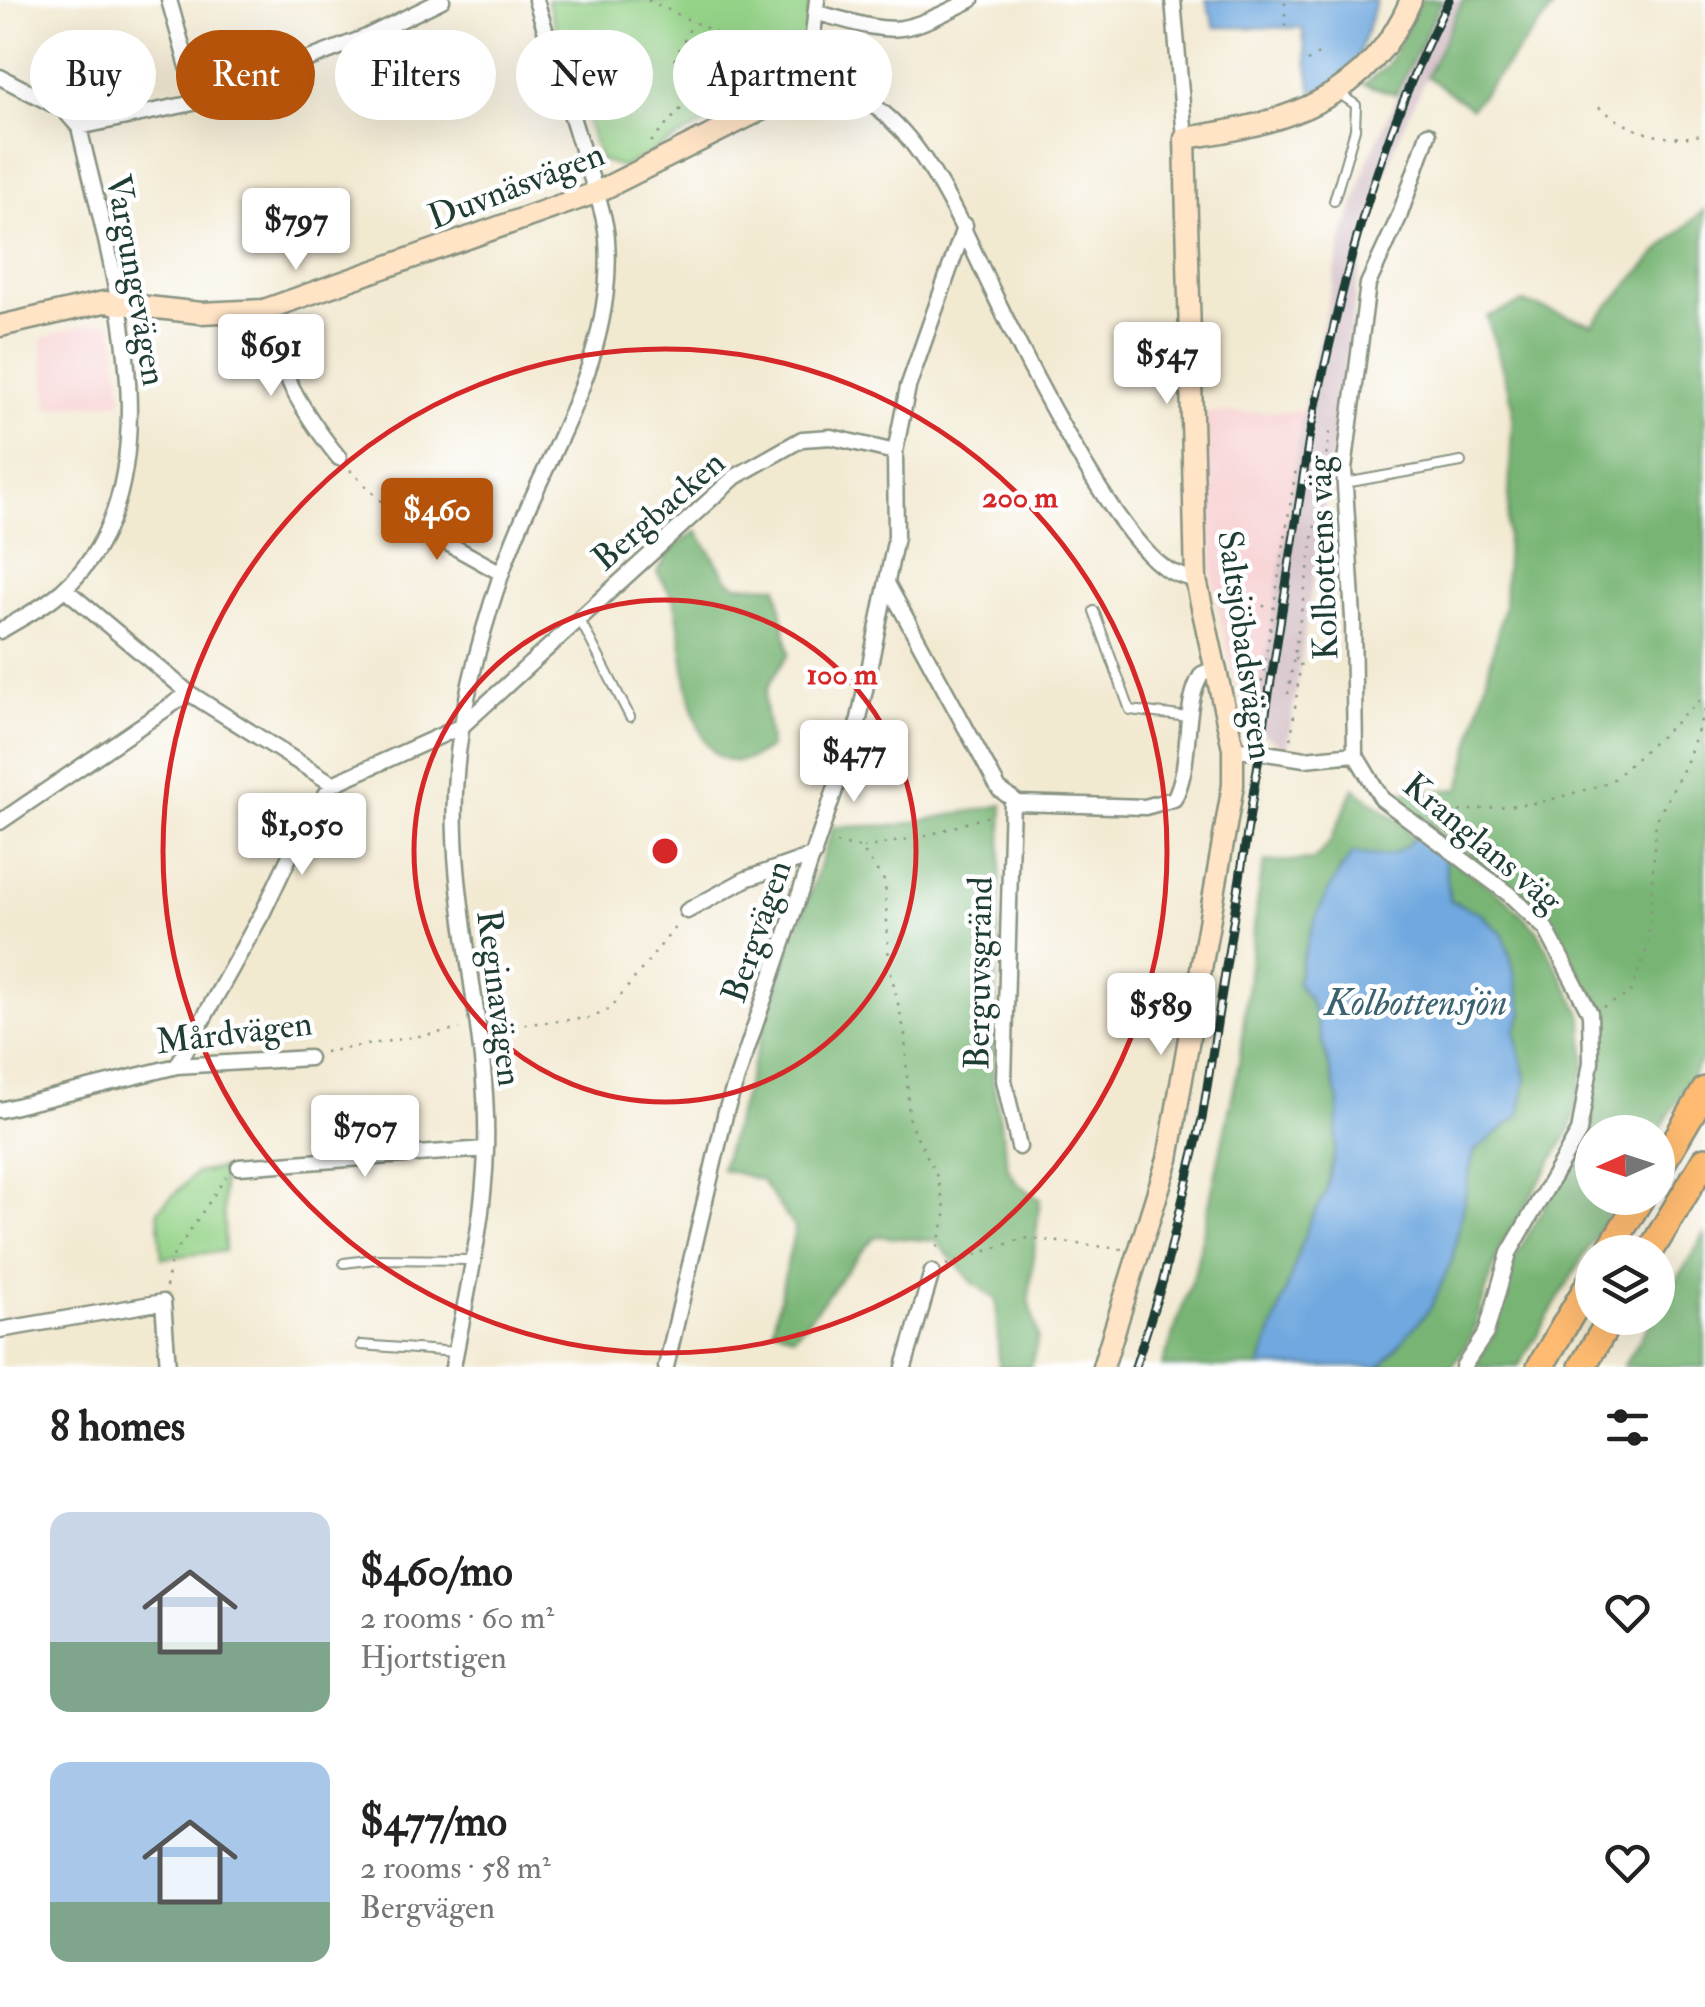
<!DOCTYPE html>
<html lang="en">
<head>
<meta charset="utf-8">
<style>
  :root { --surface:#fff; --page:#f6f6f6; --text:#222; --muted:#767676; --accent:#b45309 }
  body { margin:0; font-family:"IM FELL Double Pica",serif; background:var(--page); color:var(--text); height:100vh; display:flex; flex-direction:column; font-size:38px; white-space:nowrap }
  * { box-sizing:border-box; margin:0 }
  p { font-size:32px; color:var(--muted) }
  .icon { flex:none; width:55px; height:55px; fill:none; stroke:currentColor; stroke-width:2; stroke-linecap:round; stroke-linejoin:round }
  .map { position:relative; height:1367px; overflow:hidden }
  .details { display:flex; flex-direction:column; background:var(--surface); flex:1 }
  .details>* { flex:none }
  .banner { position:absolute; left:30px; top:30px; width:1000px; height:90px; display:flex; gap:20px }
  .needle { width:65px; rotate:267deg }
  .tools { position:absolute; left:1575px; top:1115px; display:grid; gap:20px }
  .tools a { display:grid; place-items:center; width:100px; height:100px; border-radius:50%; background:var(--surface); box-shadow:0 10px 40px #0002; font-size:50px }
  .price { position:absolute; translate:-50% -85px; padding:0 22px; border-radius:10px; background:#fff; color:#222; font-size:32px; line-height:65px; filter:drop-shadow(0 2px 5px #0008) }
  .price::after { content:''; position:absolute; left:50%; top:60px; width:30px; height:22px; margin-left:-15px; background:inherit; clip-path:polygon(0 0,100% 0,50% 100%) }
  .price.selected { background:var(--accent); color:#fff }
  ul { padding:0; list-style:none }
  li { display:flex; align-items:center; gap:30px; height:250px; padding:0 50px }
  li span { display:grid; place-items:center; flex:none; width:280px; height:200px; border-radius:20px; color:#555 }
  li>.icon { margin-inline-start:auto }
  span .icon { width:120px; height:120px; fill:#fffc; stroke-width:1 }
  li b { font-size:42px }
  h2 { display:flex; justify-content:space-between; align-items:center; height:120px; padding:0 50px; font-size:42px }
  .chip { padding:0 35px; border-radius:45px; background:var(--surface); box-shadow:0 10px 40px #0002; font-size:35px; line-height:90px }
  .chip.selected { background:var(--accent); color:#fff }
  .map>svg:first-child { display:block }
</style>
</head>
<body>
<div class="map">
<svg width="1705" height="1367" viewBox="0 0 1705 1367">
  <rect width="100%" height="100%" fill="#fff"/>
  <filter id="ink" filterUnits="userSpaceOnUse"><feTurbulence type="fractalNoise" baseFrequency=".01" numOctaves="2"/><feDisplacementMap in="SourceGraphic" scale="20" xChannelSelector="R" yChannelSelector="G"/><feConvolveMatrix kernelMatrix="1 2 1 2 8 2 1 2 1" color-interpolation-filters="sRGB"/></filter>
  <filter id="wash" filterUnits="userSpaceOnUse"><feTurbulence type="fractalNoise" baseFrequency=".0048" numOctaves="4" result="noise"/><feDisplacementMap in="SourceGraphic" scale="40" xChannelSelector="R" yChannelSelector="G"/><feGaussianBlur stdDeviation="2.25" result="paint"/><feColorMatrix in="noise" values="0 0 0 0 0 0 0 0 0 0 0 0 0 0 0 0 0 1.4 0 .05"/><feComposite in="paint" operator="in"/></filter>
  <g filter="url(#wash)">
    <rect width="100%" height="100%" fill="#f2e9d1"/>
    <path fill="#f7cfd0" d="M112,322l11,79 -75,7 -6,-70 37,-12z
      M1303,411l-48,318 -22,-55 -19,-88 -11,-173z"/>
    <path fill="#d2bdc5" d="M1442,0h21l-63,133 -34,96 -79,520 -32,-20 48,-318 39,-169 28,-86z"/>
    <path fill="#95d389" stroke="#5a885e" stroke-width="2.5" d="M547,0h263l-5,57 -18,24 -165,86 -22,-7z
      M222,1168l3,83 -63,7 -4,-48 38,-37z"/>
    <path fill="#78b575" stroke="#4c7954" stroke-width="2.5" d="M1421,0h21l-46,94 -32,-10 23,-18z
      M1463,0h97l-89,108 -44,-32z
      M1705,209v845l-47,79 -66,-1v66h26l-100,169h-45l20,-30 22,-79 71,-125 13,-70 -2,-45 -18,-47 -28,-45 -36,-37 -125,-96 70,-4 44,-183 9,-201 -26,-88 36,-15 69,22 71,-77z
      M697,531l31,49 10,5 39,1 12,68c-36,49 -22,40 -19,93 -84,62 -84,-96 -94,-140 -3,-12 -13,-24 -19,-35l15,-23z
      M1354,788l49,37 10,14 -11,14 -61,15 -39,89 -5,26 14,19 28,100 -3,44 -10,47 -17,30 -49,144h-98l33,-96 44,-207 20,-180 6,-22 49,-2 16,-18z
      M1003,805l-10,275 15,88 10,16 22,15 -11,100 9,39 -7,29h-32l-3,-68 -23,-16 -37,-42 -60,-5c-31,31 -52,68 -82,100l-21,-9 22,-98 -34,-49 -40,-11 53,-174 59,-168 66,-2z
      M1444,854l62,45 31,31 46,86 2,46 -14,67 -71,119 -28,87 -20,32h-72l51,-60 21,-47 22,-109 45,-35 7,-37 -11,-48 8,-18 -13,-58 -7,-20 -22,-22 -31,-12z
      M1705,1234v133h-82z"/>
    <path fill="#70a8df" stroke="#48728a" stroke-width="2.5" d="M1206,0h171l-27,80 -38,12 -10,-64 -87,-1z
      M1413,839l13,1 18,14 6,47 29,11 24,23 7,20 13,58 -8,18 11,48 -7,37 -45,35 -22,109 -21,47 -51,60h-120l49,-144 17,-30 10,-47 3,-44 -28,-100 -14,-19c8,-44 28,-95 56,-130 25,4 43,7 60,-14z"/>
  </g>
  <g filter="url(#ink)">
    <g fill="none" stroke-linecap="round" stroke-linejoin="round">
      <g stroke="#889382" stroke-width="12">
        <path id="lane" d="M1334,201l21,-72 1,-24 -18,-12
          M1345,483l116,-21
          M1094,611l36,99 59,7
          M580,620l50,97
          M344,1263l31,-4 98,1
          M361,1345l95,7"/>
      </g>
      <g stroke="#889382" stroke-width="19">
        <path id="street" d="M169,0l29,102
          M817,0l-10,87c100,-9 152,136 187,207 29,61 121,245 174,276 8,5 19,7 28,10
          M1173,0l12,138
          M818,13c81,22 78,24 153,-13
          M0,77l64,33 15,17 119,-25 168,-65 76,-37
          M264,310c18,65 33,95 75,148
          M395,514l106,59
          M888,585l111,204 19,14 127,4 29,-8c20,-38 7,-93 28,-125l14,-6
          M65,589l124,104 144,91
          M0,631c21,-13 46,-25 64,-42 118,-105 45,-331 15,-462
          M1233,748l72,11 50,-5 27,45 128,96 36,34 44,84 1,49 -12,70 -70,121 -23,80 -23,34
          M1355,754l-2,-136 -9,-149 24,-185 31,-67 29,-83
          M1012,799l-8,281 15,67
          M0,822l189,-129
          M687,911l59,-32 68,-24
          M177,1066l86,-154 40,-84 30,-44 129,-58 273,-249 67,-38 29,-2 64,15
          M0,1110l177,-44 132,-8
          M239,1167l247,-18
          M0,1330l163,-28 5,65
          M453,1367c13,-71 31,-144 33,-217 4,-127 -40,-249 -30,-376 5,-66 24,-137 45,-199 38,-114 115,-209 106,-336 -2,-26 -14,-55 -22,-80 -16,-53 -33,-106 -49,-159
          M666,1367l60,-256 133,-392 37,-182 -1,-85 13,-65 57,-162
          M904,1367l28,-95"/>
      </g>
      <g stroke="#889382" stroke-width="25">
        <path id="secondary" d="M0,326l104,-24 97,11 63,-3 331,-117 212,-106
          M1103,1367l65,-208 65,-374v-37l-37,-168 -11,-442c100,-14 184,-39 226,-138"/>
      </g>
      <g stroke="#889382" stroke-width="30">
        <path id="highway" d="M1658,1170l47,-80
          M1608,1252l33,-54
          M1650,1252l55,-92
          M1540,1367l52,-88
          M1582,1367l29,-49"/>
      </g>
      <path stroke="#889382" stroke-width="2.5" stroke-dasharray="2.5 8" stroke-linecap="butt" d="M648,0l145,70
        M1285,26v-26
        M1307,61l13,-8
        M1599,107c31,25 65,37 106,27
        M651,142l42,-47 -2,-16 -17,-18 19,-39
        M350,470l33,33
        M1221,601l51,6
        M1288,694l42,-262
        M1250,731l4,-2 42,-260
        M1291,739l10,-79 -6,-1
        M1428,815l114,-13 67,-19 96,-87
        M836,843l25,5 24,34 4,82 16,70 4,87 27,53 10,37 -11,45
        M863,848l62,-12 70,-22
        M1603,1007l27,-13 18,-48 8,-125 30,-57 19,-55
        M493,1027l98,-9 19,-9 67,-84
        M325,1052l135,-23
        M946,1265l78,-27 98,11
        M166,1287l5,-28 55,-82"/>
      <use href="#lane" stroke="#fff" stroke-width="8"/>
      <use href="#street" stroke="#fff" stroke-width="14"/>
      <use href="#secondary" stroke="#ffe4c6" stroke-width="20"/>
      <use href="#highway" stroke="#febb71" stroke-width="25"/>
      <g stroke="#1f3d34" stroke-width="9">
        <path id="rail" d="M1135,1367l28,-87 39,-161 108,-686c33,-156 66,-290 139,-433"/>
      </g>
      <use href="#rail" stroke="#fff" stroke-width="5" stroke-dasharray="15" stroke-linecap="butt"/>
    </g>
  </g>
  <g fill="none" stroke="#d62828" stroke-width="5">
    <circle cx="665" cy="851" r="251"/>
    <circle cx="665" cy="851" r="502"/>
  </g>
  <g text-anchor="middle" stroke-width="9" stroke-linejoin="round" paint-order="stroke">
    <g font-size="35" fill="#1f3d34" stroke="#fff">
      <text transform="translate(516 185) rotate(-21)" y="12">Duvnäsvägen</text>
      <text transform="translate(137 280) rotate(80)" y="12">Vargungevägen</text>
      <text transform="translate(658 510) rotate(-41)" y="12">Bergbacken</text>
      <text transform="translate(1322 558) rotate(-92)" y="12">Kolbottens väg</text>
      <text transform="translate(1246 645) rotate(82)" y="12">Saltsjöbadsvägen</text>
      <text transform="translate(1483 842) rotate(40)" y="12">Kranglans väg</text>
      <text transform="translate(756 931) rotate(-71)" y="12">Bergvägen</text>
      <text transform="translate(978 973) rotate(-89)" y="12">Berguvsgränd</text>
      <text transform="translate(500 998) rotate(83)" y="12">Reginavägen</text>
      <text transform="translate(234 1032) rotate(-7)" y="12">Mårdvägen</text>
    </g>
    <g font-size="38" font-style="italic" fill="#3b6270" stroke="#fff">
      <text x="1416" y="1015">Kolbottensjön</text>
    </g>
  </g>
  <circle cx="665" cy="851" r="15" fill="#d62828" stroke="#fff" stroke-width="5"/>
  <g font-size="30" text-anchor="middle" font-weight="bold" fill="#d62828" stroke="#fff" stroke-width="9" stroke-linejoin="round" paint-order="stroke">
    <text x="1020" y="507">200 m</text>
    <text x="842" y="684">100 m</text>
  </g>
</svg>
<div class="tools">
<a><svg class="needle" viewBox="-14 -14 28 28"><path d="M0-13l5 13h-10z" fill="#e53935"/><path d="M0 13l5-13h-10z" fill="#767676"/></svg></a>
<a><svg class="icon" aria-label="layers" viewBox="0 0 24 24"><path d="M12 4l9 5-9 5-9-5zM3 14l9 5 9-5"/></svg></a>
</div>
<b class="price" style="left:296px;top:273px">$797</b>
<b class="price" style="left:271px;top:399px">$691</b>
<b class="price" style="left:1167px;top:407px">$547</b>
<b class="price selected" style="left:437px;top:563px">$460</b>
<b class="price" style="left:854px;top:805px">$477</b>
<b class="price" style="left:302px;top:878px">$1,050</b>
<b class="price" style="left:1161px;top:1058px">$589</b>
<b class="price" style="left:365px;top:1180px">$707</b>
<div class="banner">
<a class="chip">Buy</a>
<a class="chip selected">Rent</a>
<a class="chip">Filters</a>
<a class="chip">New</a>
<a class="chip">Apartment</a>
</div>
</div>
<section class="details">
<h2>8 homes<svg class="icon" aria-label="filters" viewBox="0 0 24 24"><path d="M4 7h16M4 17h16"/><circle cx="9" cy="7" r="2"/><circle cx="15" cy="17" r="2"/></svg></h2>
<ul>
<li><span style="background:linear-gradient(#c9d6e8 65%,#7fa58c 0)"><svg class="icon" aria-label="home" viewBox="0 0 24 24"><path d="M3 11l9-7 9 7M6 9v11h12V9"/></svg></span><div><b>$460/mo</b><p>2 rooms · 60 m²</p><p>Hjortstigen</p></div><svg class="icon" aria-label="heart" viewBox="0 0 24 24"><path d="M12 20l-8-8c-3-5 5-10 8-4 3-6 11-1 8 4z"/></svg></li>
<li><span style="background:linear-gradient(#a9c7e8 70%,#7fa58c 0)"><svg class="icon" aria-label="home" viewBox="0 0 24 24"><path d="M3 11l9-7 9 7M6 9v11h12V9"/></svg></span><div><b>$477/mo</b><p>2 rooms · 58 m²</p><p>Bergvägen</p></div><svg class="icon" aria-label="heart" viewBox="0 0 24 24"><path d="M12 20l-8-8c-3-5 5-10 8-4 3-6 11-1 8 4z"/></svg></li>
</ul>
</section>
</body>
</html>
